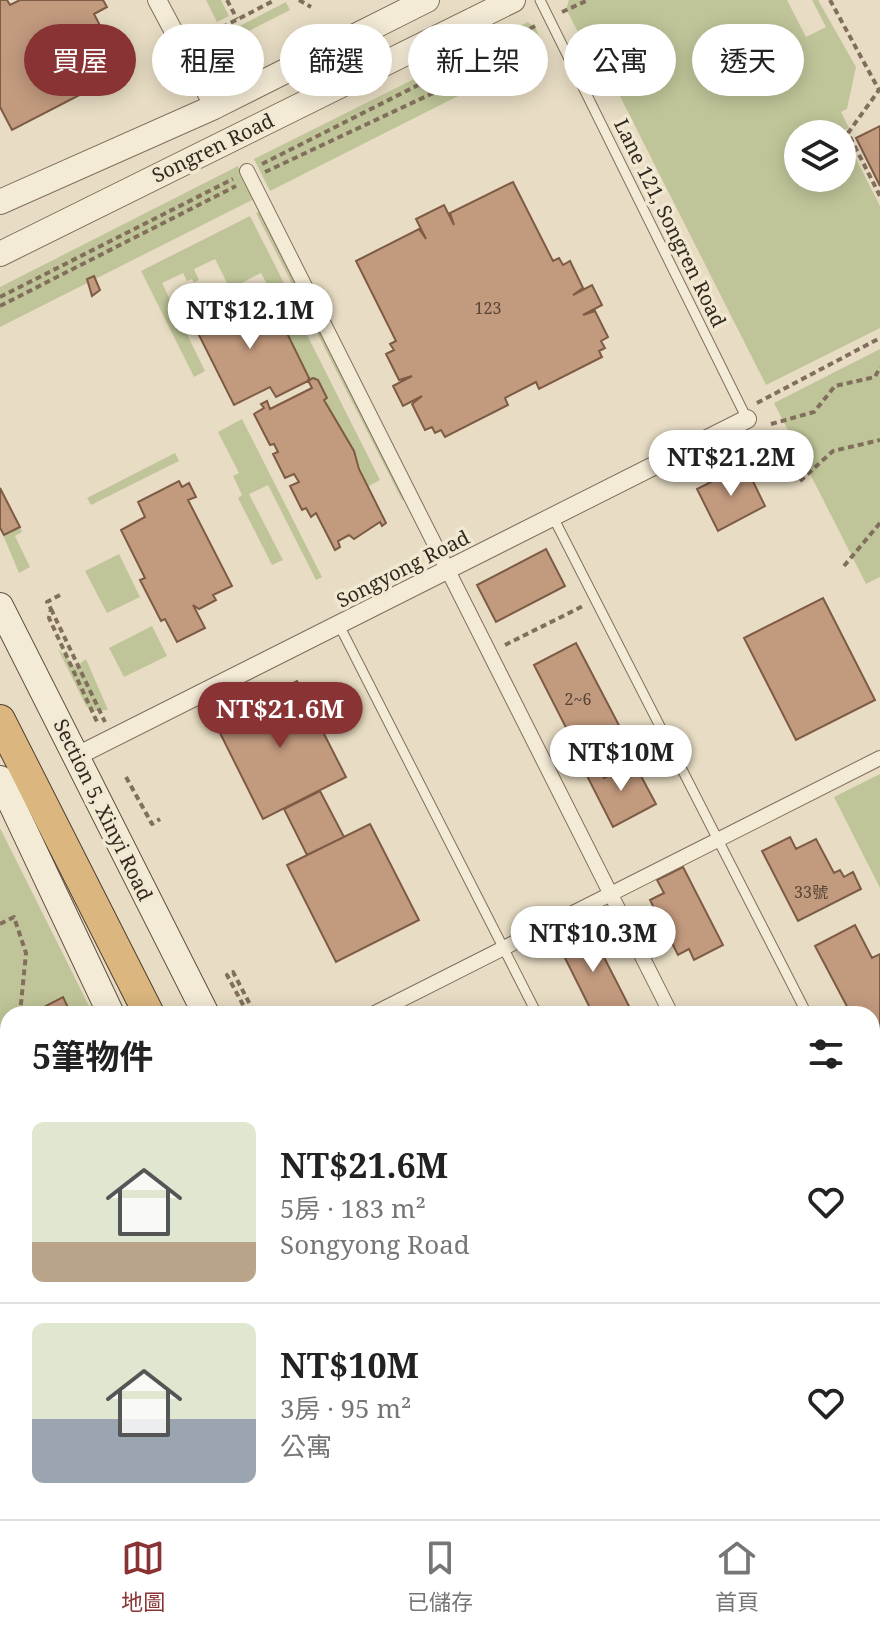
<!DOCTYPE html>
<html lang="zh-TW">
<head>
<meta charset="utf-8">
<style>
  :root { --surface:#fff; --page:#f2f2f2; --text:#222; --muted:#767676; --line:#e0e0e0; --accent:#893334 }
  body { margin:0; font-family:"Noto Serif","Noto Sans TC",serif; background:var(--page); color:var(--text); height:100vh; display:flex; flex-direction:column; font-size:30px; white-space:nowrap }
  * { box-sizing:border-box; margin:0 }
  p { font-size:26px; color:var(--muted) }
  .icon { flex:none; width:44px; height:44px; fill:none; stroke:currentColor; stroke-width:2; stroke-linecap:round; stroke-linejoin:round }
  .map { position:relative; flex:1; overflow:hidden }
  .panel { position:absolute; left:0px; top:1006px; width:880px; height:514px; display:flex; flex-direction:column; background:var(--surface); border-radius:24px 24px 0 0; box-shadow:0 4px 20px #0003 }
  .panel>* { flex:none }
  .guide { position:absolute; left:24px; top:24px; width:832px; height:72px; display:flex; gap:16px }
  .fabs { position:absolute; left:784px; top:120px; display:grid; gap:16px }
  .fabs a { display:grid; place-items:center; width:72px; height:72px; border-radius:50%; background:var(--surface); box-shadow:0 4px 20px #0003; font-size:40px }
  .price { position:absolute; translate:-50% -68px; padding:0 18px; border-radius:28px; background:#fff; color:#222; font-size:26px; line-height:52px; filter:drop-shadow(0 2px 4px #0008) }
  .price::after { content:''; position:absolute; left:50%; top:48px; width:24px; height:18px; margin-left:-12px; background:inherit; clip-path:polygon(0 0,100% 0,50% 100%) }
  .price.selected { background:var(--accent); color:#fff }
  ul { padding:0; list-style:none }
  li { display:flex; align-items:center; gap:24px; height:200px; padding:0 32px }
  li+li { border-top:2px solid var(--line) }
  li span { display:grid; place-items:center; flex:none; width:224px; height:160px; border-radius:12px; color:#555 }
  li>.icon { margin-inline-start:auto }
  span .icon { width:96px; height:96px; fill:#fffc; stroke-width:1 }
  li b { font-size:34px }
  h2 { display:flex; justify-content:space-between; align-items:center; height:96px; padding:0 32px; font-size:34px }
  .pill { padding:0 28px; border-radius:36px; background:var(--surface); box-shadow:0 4px 20px #0003; font-size:28px; line-height:72px }
  .pill.selected { background:var(--accent); color:#fff }
  .tabs { display:flex; justify-content:space-around; align-items:center; height:112px; border-top:2px solid var(--line); background:var(--surface); font-size:22px; color:var(--muted) }
  .tabs a { display:grid; justify-items:center; gap:4px }
  .tabs .selected { color:var(--accent) }
  .map>svg:first-child { display:block }
</style>
</head>
<body>
<div class="map">
<svg width="880" height="1519" viewBox="0 0 880 1519">
  <rect width="100%" height="100%" fill="#e8ddc4"/>
  <path fill="#c0c599" fill-rule="evenodd" d="M206,0h15l8,16 -12,6z
    M569,0h218l19,37 20,-10 -14,-27h6l38,67 -9,42 -6,3 8,16 -7,3 38,75v122l-114,57 -179,-354 -8,3 -13,-25zM842,134v44h-44v-44z
    M286,2l4,8 -63,32 -3,-8z
    M528,22l8,7 11,22 -277,140 -16,-32z
    M238,166l16,33 -254,128v-40z
    M260,211l146,287 -4,2 -146,-287z
    M250,216l37,73 -14,7 -12,-23 -31,16 -15,-30 -21,10 5,11 -5,3 -2,-4 -5,2 -4,-8 -21,10 43,88 -11,6 -53,-106z
    M255,285l15,30 -9,4 5,-5 -7,-15 -7,3 -8,-8 -29,12 4,10 -19,10 -4,-7 -4,2 -2,-4z
    M290,301l90,179 -13,7 -13,-36 -30,-51 3,-2 -9,-18h-8l-26,-52 -7,-6 4,-2 -6,-12z
    M880,349v228l-14,7 -92,-181z
    M242,419l80,158 -6,3 -48,-95 -19,9 34,66 -11,5 -34,-67 4,-3 -9,-19 6,-3 -21,-41z
    M175,453l4,8 -88,44 -4,-7z
    M20,527l2,5 -7,4 15,31 -11,6 -19,-45 4,7z
    M119,554l21,43 -33,16 -22,-42z
    M152,626l15,30 -43,21 -15,-29z
    M58,649l18,18 10,-8 22,51 -13,1 -9,-5z
    M880,774v114l-46,-91z
    M0,828l93,186h-85v298l-8,-3z
    M0,1311l8,3v198h33l-13,7h-28z
    M166,1512h60l-8,7h-64z
    M302,1512h96l6,7h-117z"/>
  <path fill="#c29a7e" stroke="#7d5b45" stroke-width="2" d="M0,0h7l3,5 10,-5h83l4,7 -13,7 30,58 -112,58 -12,-23z
    M880,126v60l-24,-48z
    M513,182l40,79 6,-3 4,7 7,-4 13,27 -10,7 19,-10 10,20 -19,10 12,-4 13,26 -7,4 4,7 -6,3 3,6 -63,32 -3,-7 -31,16 3,7 -63,32 -4,-7 -6,3 -3,-6 -7,3 -13,-26 10,-8 -19,10 -10,-20 19,-10 -13,4 -13,-26 8,-4 -4,-6 6,-3 -40,-80 63,-32 7,10 -10,-20 28,-14 10,20 -4,-12z
    M94,276l6,14 -8,6 -5,-17z
    M244,294l8,8 7,-3 7,15 -6,3 6,13 12,-6 6,3 26,53 -34,17 -6,-10 -36,18 -42,-84 4,-3 4,8 19,-10 -5,-9z
    M313,378l5,2 9,18 -3,2 30,51 5,18 27,54 -4,3 -2,-4 -26,17 -5,-4 -11,6 2,6 -5,3 -19,-37 -5,4 -5,-9 -4,2 -12,-24 9,-4 -5,-8 -9,4 -12,-24 5,-2 -4,-8 -4,1 -16,-31 10,-6 -3,-4 6,-3 3,8 42,-21 -4,-8z
    M745,465l20,41 -47,25 -21,-42z
    M179,481l3,6 7,-4 7,14 -8,3 44,86 -19,9 3,5 -17,9 -6,-4 12,23 -28,14 -12,-23 -4,2 -21,-41 5,-2 -24,-48 24,-13 -7,-15z
    M0,488l20,39 -16,8 -4,-7z
    M546,549l19,37 -69,36 -19,-37z
    M823,598l52,102 -79,40 -52,-102z
    M576,643l47,90 -43,22 -46,-90z
    M297,681l49,96 -83,42 -48,-96z
    M634,763l22,41 -43,23 -28,-55 13,-7 6,13z
    M320,791l24,46 -37,18 -23,-46z
    M370,824l49,96 -83,42 -49,-97z
    M790,837l6,12 20,-10 18,34 6,-3 4,7 9,-5 8,17 -63,32 -36,-70z
    M683,867l40,78 -29,15 -5,-11 -11,6 -28,-55 14,-7 -7,-13z
    M855,925l17,33 8,-4v77l-8,4v-21h-21l-36,-68z
    M588,926l45,88h-40l-36,-72z
    M63,997l7,15 -22,2 -4,-7z
    M880,1066v29l-8,-16v-9z
    M877,1225l3,6v81l-8,5v-90z
    M876,1480l4,21 -8,4v-23z
    M872,1506l7,13h-56l-3,-7h52z
    M621,1512h26l-15,7h-8z
    M647,1512h34l3,7h-52z"/>
  <g fill="none" stroke-linecap="round" stroke-linejoin="round">
    <path stroke="#c4b9a3" stroke-width="26" stroke-dasharray="26 13" stroke-linecap="butt" d="M369,1512l3,7"/>
    <g stroke="#816f5c" stroke-width="11">
      <path id="service" d="M540,0l207,419
        M553,517l254,497
        M339,625l198,389
        M872,1142l8,16
        M872,1182l8,-3
        M790,1512l4,7"/>
    </g>
    <g stroke="#816f5c" stroke-width="16">
      <path id="pedestrian" d="M247,171l424,843
        M373,1014l507,-256
        M872,1414l8,15"/>
    </g>
    <g stroke="#816f5c" stroke-width="20">
      <path id="minor" d="M157,0l57,107
        M77,756l670,-337"/>
    </g>
    <g stroke="#816f5c" stroke-width="26">
      <path id="tertiary" d="M0,202l214,-95 213,-107
        M0,254l513,-254"/>
    </g>
    <g stroke="#62513f" stroke-width="28">
      <path id="secondary" d="M0,606l206,408
        M0,779l111,235
        M465,1512l4,7"/>
    </g>
    <g stroke="#4f3e30" stroke-width="32">
      <path id="trunk" d="M0,720l149,294
        M412,1512l7,7
        M49,1519l12,-7
        M128,1519l14,-7
        M232,1519l8,-7"/>
    </g>
    <path stroke="#816f5c" stroke-width="4" stroke-dasharray="6 4" stroke-linecap="butt" d="M227,0l10,19
      M299,0l12,7
      M830,0l49,90 -31,43 32,63
      M562,12l26,-12
      M213,32l62,-32
      M262,164l275,-139
      M265,172l266,-125
      M0,297l233,-118
      M0,306l236,-120
      M757,403l123,-65
      M771,424l43,-12 21,-26 40,-9 5,-10
      M800,481l33,-30 47,-11
      M844,566l36,-43
      M60,595l-13,7 4,7 -2,9 49,106
      M51,609l54,113
      M505,645l78,-39
      M126,777l26,47 8,-5
      M0,924l14,-7 12,36 -6,61
      M248,1014l-21,-39 6,-3 22,42
      M0,1075l8,-5
      M0,1139l8,1
      M0,1304l8,3
      M0,1428l8,-3
      M277,1518l12,-6"/>
    <use href="#service" stroke="#f4ebd6" stroke-width="9"/>
    <use href="#pedestrian" stroke="#f4ebd6" stroke-width="14"/>
    <use href="#minor" stroke="#f4ebd6" stroke-width="18"/>
    <use href="#tertiary" stroke="#f4ebd6" stroke-width="24"/>
    <use href="#secondary" stroke="#f4ebd6" stroke-width="26"/>
    <use href="#trunk" stroke="#dbb67e" stroke-width="30"/>
  </g>
  <g text-anchor="middle" stroke-width="7" stroke-linejoin="round" paint-order="stroke">
    <g font-size="16" fill="#564437">
      <text x="488" y="314">123</text>
      <text x="578" y="705">2~6</text>
      <text x="811" y="898">33號</text>
    </g>
    <g font-size="20" fill="#32281f" stroke="#f1e8d2">
      <text transform="translate(213 148) rotate(-26)" y="7">Songren Road</text>
      <text transform="translate(670 223) rotate(64)" y="7">Lane 121, Songren Road</text>
      <text transform="translate(403 569) rotate(-27)" y="7">Songyong Road</text>
      <text transform="translate(103 810) rotate(64)" y="7">Section 5, Xinyi Road</text>
    </g>
  </g>
</svg>
<div class="fabs">
<a><svg class="icon" aria-label="layers" viewBox="0 0 24 24"><path d="M12 4l9 5-9 5-9-5zM3 14l9 5 9-5"/></svg></a>
</div>
<b class="price" style="left:250px;top:351px">NT$12.1M</b>
<b class="price" style="left:731px;top:498px">NT$21.2M</b>
<b class="price selected" style="left:280px;top:750px">NT$21.6M</b>
<b class="price" style="left:621px;top:793px">NT$10M</b>
<b class="price" style="left:593px;top:974px">NT$10.3M</b>
<div class="guide">
<a class="pill selected">買屋</a>
<a class="pill">租屋</a>
<a class="pill">篩選</a>
<a class="pill">新上架</a>
<a class="pill">公寓</a>
<a class="pill">透天</a>
</div>
<section class="panel">
<h2>5筆物件<svg class="icon" aria-label="filters" viewBox="0 0 24 24"><path d="M4 7h16M4 17h16"/><circle cx="9" cy="7" r="2"/><circle cx="15" cy="17" r="2"/></svg></h2>
<ul>
<li><span style="background:linear-gradient(#dfe7d0 75%,#b9a48a 0)"><svg class="icon" aria-label="home" viewBox="0 0 24 24"><path d="M3 11l9-7 9 7M6 9v11h12V9"/></svg></span><div><b>NT$21.6M</b><p>5房 · 183 m²</p><p>Songyong Road</p></div><svg class="icon" aria-label="heart" viewBox="0 0 24 24"><path d="M12 20l-8-8c-3-5 5-10 8-4 3-6 11-1 8 4z"/></svg></li>
<li><span style="background:linear-gradient(#dfe7d0 60%,#9aa5b1 0)"><svg class="icon" aria-label="home" viewBox="0 0 24 24"><path d="M3 11l9-7 9 7M6 9v11h12V9"/></svg></span><div><b>NT$10M</b><p>3房 · 95 m²</p><p>公寓</p></div><svg class="icon" aria-label="heart" viewBox="0 0 24 24"><path d="M12 20l-8-8c-3-5 5-10 8-4 3-6 11-1 8 4z"/></svg></li>
</ul>
</section>
</div>
<nav class="tabs">
<a class="selected"><svg class="icon" aria-label="map" viewBox="0 0 24 24"><path d="M3 6l6-2 6 2 6-2v14l-6 2-6-2-6 2zM9 4v14M15 6v14"/></svg>地圖</a>
<a><svg class="icon" aria-label="saved" viewBox="0 0 24 24"><path d="M7 4h10v16l-5-4-5 4z"/></svg>已儲存</a>
<a><svg class="icon" aria-label="home" viewBox="0 0 24 24"><path d="M3 11l9-7 9 7M6 9v11h12V9"/></svg>首頁</a>
</nav>
</body>
</html>
